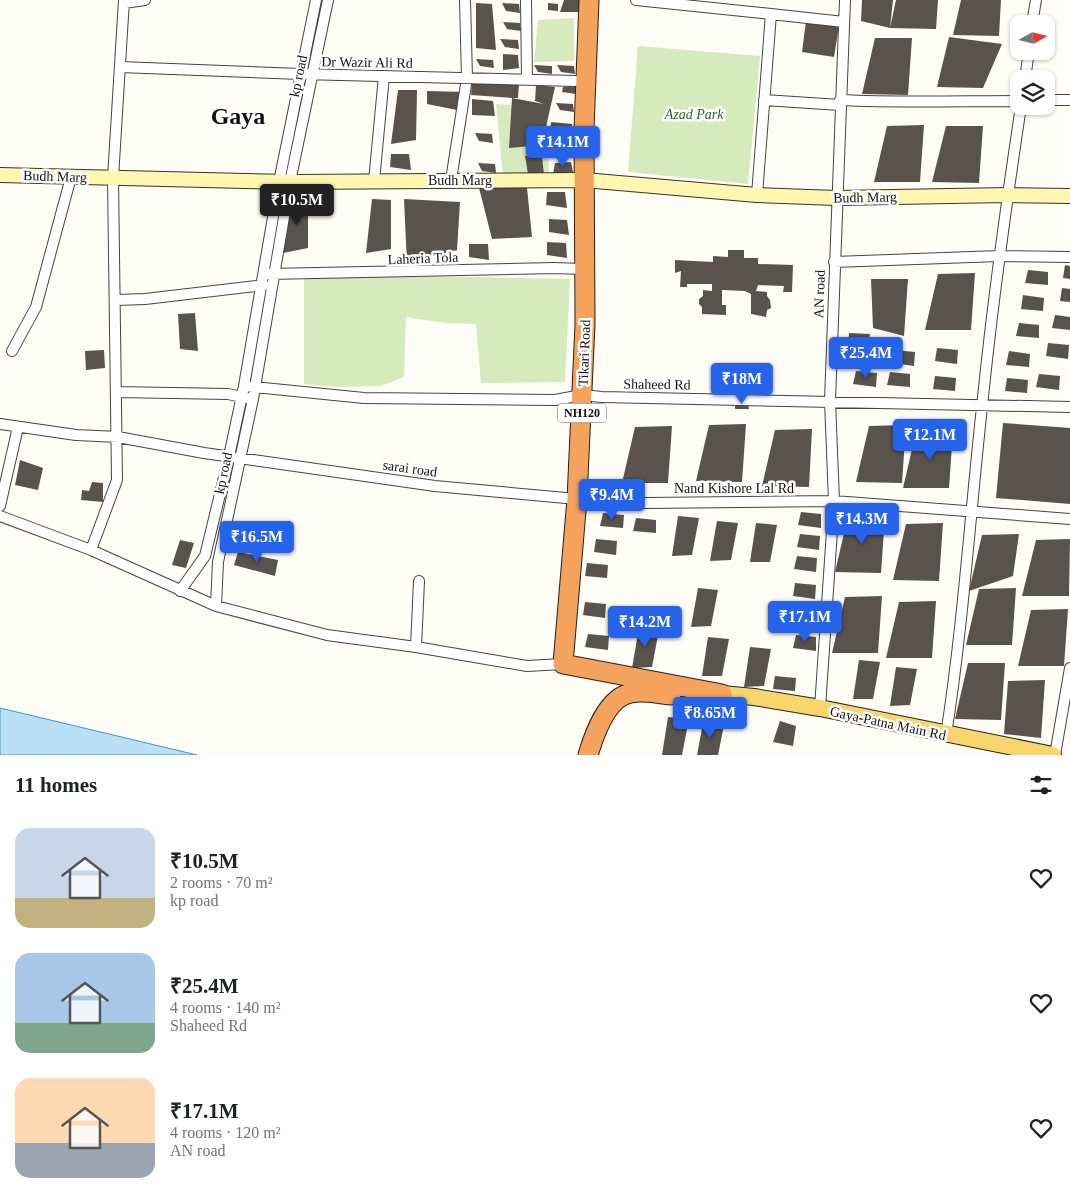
<!DOCTYPE html>
<html lang="en">
<head>
<meta charset="utf-8">
<style>
  :root { --surface:#fff; --page:#f6f6f6; --text:#202124; --muted:#757577; --accent:#2563eb }
  body { margin:0; font-family:"Times New Roman",serif; background:var(--page); color:var(--text); height:100vh; display:flex; flex-direction:column; font-size:19px; white-space:nowrap }
  * { box-sizing:border-box; margin:0 }
  p { font-size:16px; color:var(--muted) }
  .icon { flex:none; width:28px; height:28px; fill:none; stroke:currentColor; stroke-width:2; stroke-linecap:round; stroke-linejoin:round }
  .map { position:relative; height:755px; overflow:hidden }
  .sheet { display:flex; flex-direction:column; background:var(--surface); flex:1 }
  .sheet>* { flex:none }
  .needle { width:32px; rotate:82deg }
  .buttons { position:absolute; left:1010px; top:15px; display:grid; gap:10px }
  .buttons a { display:grid; place-items:center; width:45px; height:45px; border-radius:10px; background:var(--surface); box-shadow:0 1px 4px #0004; font-size:25px }
  .price { position:absolute; translate:-50% -42px; padding:0 11px; border-radius:5px; background:var(--accent); color:#fff; font-size:16px; line-height:32px; filter:drop-shadow(0 1px 2px #0008) }
  .price::after { content:''; position:absolute; left:50%; top:30px; width:15px; height:11px; margin-left:-8px; background:inherit; clip-path:polygon(0 0,100% 0,50% 100%) }
  .price.selected { background:#222; color:#fff }
  ul { padding:0; list-style:none }
  li { display:flex; align-items:center; gap:15px; height:125px; padding:0 15px }
  li span { display:grid; place-items:center; flex:none; width:140px; height:100px; border-radius:15px; color:#555 }
  li>.icon { margin-inline-start:auto }
  span .icon { width:60px; height:60px; fill:#fffc; stroke-width:1 }
  li b { font-size:21px }
  h2 { display:flex; justify-content:space-between; align-items:center; height:60px; padding:0 15px; font-size:21px }
  .map>svg:first-child { display:block }
</style>
</head>
<body>
<div class="map">
<svg width="1070" height="755" viewBox="0 0 1070 755">
  <rect width="100%" height="100%" fill="#fffdf5"/>
  <path fill="#d5ebbd" d="M574,18v43l-40,1 4,-42z
    M638,46l122,10 -12,128 -120,-12z
    M496,104l51,4 2,68 -46,-1z
    M304,274l266,5 -5,103 -84,1 -5,-59 -31,-1 -39,-6 -2,60 -23,9 -45,1 -32,-3z"/>
  <path fill="#b9e0f7" stroke="#3f96cf" d="M0,708l197,47h-197z"/>
  <path fill="#5a524d" d="M564,0h16v12h-20z
    M862,0h31l-3,28 -29,-7z
    M896,0h42l-2,29 -46,-1z
    M961,0h40l-2,36 -46,-1z
    M476,3l16,1 4,46 -20,-2z
    M502,3l17,1 1,9 -14,-2z
    M548,3l10,1v7l-10,-1z
    M806,21l33,5 -5,31 -32,-5z
    M503,22l17,1 1,8 -14,-2z
    M949,37l53,7 -19,44 -46,-1z
    M875,38h37l-4,57 -46,-1z
    M500,39l18,1 1,9 -14,-2z
    M503,54l15,1 1,13 -16,2z
    M476,59l17,1 1,8 -14,-2z
    M534,65l18,1v8l-14,-2z
    M557,65l17,1 1,8 -14,-2z
    M472,83l47,1 -1,14h-6l32,6 -9,-3 1,-16 19,2 -13,58 -33,3 3,-50 -41,-3z
    M575,86l1,8 -14,-2 1,-5z
    M398,90h19l-1,50 -25,4z
    M427,91l38,1 -3,19 -35,-7z
    M472,99l21,2 2,15 -23,-1z
    M556,103l17,1 1,8 -14,-2z
    M551,122l21,2 1,11 -23,-2z
    M924,125l-4,57h-46l13,-56z
    M946,126h37l-4,57 -47,-1z
    M475,133l17,1 1,9 -14,-2z
    M552,140h19l1,16 -20,-3z
    M391,154h18l2,16 -21,-3z
    M525,156h17l2,19 -16,-1z
    M571,162l2,10 -20,2 2,-11z
    M478,163l17,1 1,9 -14,-2z
    M477,180l50,8 5,49 -40,2z
    M547,192h18l2,16 -21,-3z
    M290,199h18v49l-25,5z
    M372,199l19,1v49l-25,4z
    M404,199l56,3 -3,48 -50,14z
    M549,219l18,1 2,15 -20,-3z
    M547,242l19,1 1,15 -20,-3z
    M469,244h19l1,16 -20,-3z
    M728,250h16v8h14v6l35,1 -1,27h-9l1,-6 -26,-1 -2,6 11,1v4l3,4 1,8 -4,2 -1,7 -15,-3v-20l-6,-3 -23,-1v15h4v10l-24,-1v-7l-3,-3v-5l4,-3v-6l9,1v-7h-25v3h-7l1,-16 -6,2v-13l38,2v-6l15,1z
    M1065,265l5,1v13l-7,-1z
    M1028,270l20,2v13l-23,-2z
    M975,273l-4,57h-46l13,-56z
    M871,279h37l-4,57 -31,-8z
    M1062,288l8,1v13l-10,-1z
    M1023,295l21,3 -1,13 -22,-2z
    M195,313l3,38 -18,-2 -2,-35z
    M1055,315l15,2v13l-18,-2z
    M1019,323l20,2v13l-23,-2z
    M849,333l21,1 -3,17 -19,-2z
    M1048,343l21,2 -1,14 -22,-3z
    M937,348l21,2 -1,14 -22,-3z
    M104,350l1,18 -19,2 -1,-19z
    M895,350l20,2 -1,14 -22,-3z
    M1009,351l21,3 -1,13 -23,-2z
    M856,371l21,2 -1,14 -23,-3z
    M890,372l20,2v13l-23,-2z
    M1039,374l21,2 -1,14 -23,-3z
    M935,376l21,2 -1,13 -22,-2z
    M1007,378l21,2 -1,13 -22,-2z
    M735,400h13l1,9h-14z
    M1003,423l67,5v76l-74,-6z
    M746,424l-4,58 -46,-1 13,-56z
    M906,425l-4,58 -46,-1 13,-56z
    M672,426l-4,57h-46l13,-56z
    M812,429l-3,58 -47,-1 13,-56z
    M953,431l-4,57h-46l13,-56z
    M20,460l23,8 -5,22 -23,-5z
    M92,482l11,1v19l-22,-2 1,-10 7,1z
    M801,512l20,2v14l-23,-3z
    M603,513l21,2 -1,13 -23,-2z
    M678,516l21,2 -7,37 -20,1z
    M848,516h37l-4,57 -46,-1z
    M636,518l20,2v13l-23,-2z
    M717,521l21,2 -7,37 -21,1z
    M756,523l21,2 -7,37h-20z
    M943,523l-4,58 -46,-1 13,-56z
    M800,534l20,2 -1,14 -22,-3z
    M1019,534l-6,42 -44,15 13,-56z
    M596,539l21,2 -1,14 -22,-3z
    M1070,539l-1,57h-47l14,-56z
    M180,540l14,3 -8,25 -14,-3z
    M238,552l40,8 -3,16 -41,-11z
    M797,556l20,2 -1,14 -22,-3z
    M587,563l21,2 -1,13 -22,-2z
    M795,583l21,2 -1,14 -22,-3z
    M698,588l20,2 -7,36 -20,1z
    M1016,588l-4,57h-46l13,-56z
    M882,596l-4,57h-46l13,-56z
    M936,601l-4,57h-46l13,-56z
    M585,602l21,2 -1,14 -22,-3z
    M790,604l21,2 -1,13 -22,-2z
    M1068,609l-4,57h-46l13,-56z
    M639,628l20,2 -7,37 -20,1z
    M588,634l21,2 -1,14 -23,-3z
    M796,635l20,2v14l-23,-3z
    M708,637l21,2 -7,37h-20z
    M750,647l21,2 -7,37 -20,1z
    M859,660l21,2 -7,37h-20z
    M968,663h37l-4,57 -46,-1z
    M896,667l21,2 -7,36 -20,1z
    M775,676l21,2 -1,13 -22,-2z
    M1045,680l-4,58 -37,-4 4,-53z
    M668,717l21,2 -7,36h-20z
    M780,721l16,5 -3,20 -20,-4z
    M703,723l21,2 -6,30h-21z"/>
  <g fill="none" stroke-linecap="round" stroke-linejoin="round">
    <g stroke="#444" stroke-width="12">
      <path id="street" d="M124,0l-11,178 4,302 -26,70 125,56 111,29 89,12 111,19 36,-2
        M526,0l1,80
        M636,0l135,14 -14,181
        M124,3l21,-3
        M771,14l73,8
        M1032,24l4,-24
        M120,67l181,7 275,7 8,2
        M1025,79l4,-28
        M764,100l76,5
        M840,100c60,3 119,1 179,1
        M1046,100h24
        M451,180l16,-102 -2,-78
        M374,181l10,-105
        M834,262l165,-6 71,1
        M268,274l286,-6 30,1
        M116,300l29,-1 119,-14
        M12,351l24,-44 35,-130
        M244,386l120,12 191,2 27,-5 20,2 468,10
        M116,392l112,2 19,4
        M0,424l76,11 42,2 86,16 231,33 142,13 69,4 188,-2 236,18
        M0,506l18,-79
        M0,516l91,34
        M180,591l25,-35 23,-95 16,-75 35,-204 37,-182
        M216,606l2,-44 35,-163 37,-217 38,-182
        M416,647l3,-66
        M820,708l14,-207 -4,-100 15,-401
        M946,735c17,-109 24,-219 36,-328 10,-101 24,-201 39,-301
        M1055,755l15,-87"/>
    </g>
    <g stroke="#333" stroke-width="16">
      <path id="secondary" d="M0,175l290,7 294,-2 173,15 79,3 172,-3 62,1"/>
    </g>
    <g stroke="#222" stroke-width="18">
      <path id="primary" d="M722,694l32,3 66,11 233,47"/>
    </g>
    <g stroke="#222" stroke-width="21">
      <path id="highway" d="M589,0l-5,129 1,195 -8,175 -14,165 159,30
        M588,755c6,-20 19,-58 43,-62 13,-3 27,1 40,2"/>
    </g>
    <use href="#street" stroke="#fff" stroke-width="10"/>
    <use href="#secondary" stroke="#fff6b0" stroke-width="14"/>
    <use href="#primary" stroke="#f9d66b" stroke-width="16"/>
    <use href="#highway" stroke="#f5a25d" stroke-width="19"/>
  </g>
  <g text-anchor="middle" stroke-width="5" stroke-linejoin="round" paint-order="stroke">
    <rect fill="#fff" stroke="#585858" stroke-width="1" x="558" y="403.5" width="48" height="19" rx="4"/>
    <g font-size="12" font-weight="bold" fill="#111">
      <text x="582" y="417">NH120</text>
    </g>
    <g font-size="14" fill="#111" stroke="#fff">
      <text transform="translate(367 62) rotate(1)" y="5">Dr Wazir Ali Rd</text>
      <text transform="translate(298 76) rotate(-78)" y="5">kp road</text>
      <text transform="translate(55 176) rotate(2)" y="5">Budh Marg</text>
      <text x="460" y="185">Budh Marg</text>
      <text transform="translate(865 197) rotate(-1)" y="5">Budh Marg</text>
      <text transform="translate(423 258) rotate(-2)" y="5">Laheria Tola</text>
      <text transform="translate(819 294) rotate(-88)" y="5">AN road</text>
      <text transform="translate(584 353) rotate(-88)" y="5">Tikari Road</text>
      <text transform="translate(657 384) rotate(1)" y="5">Shaheed Rd</text>
      <text transform="translate(410 468) rotate(8)" y="5">sarai road</text>
      <text transform="translate(223 473) rotate(-78)" y="5">kp road</text>
      <text x="734" y="493">Nand Kishore Lal Rd</text>
      <text transform="translate(888 723) rotate(12)" y="5">Gaya-Patna Main Rd</text>
    </g>
    <g font-size="14" font-style="italic" fill="#2f6b1f" stroke="#fff">
      <text x="694" y="119">Azad Park</text>
    </g>
    <g font-size="24" font-weight="bold" fill="#111" stroke="#fff">
      <text x="238" y="124">Gaya</text>
    </g>
  </g>
</svg>
<div class="buttons">
<a><svg class="needle" viewBox="-14 -14 28 28"><path d="M0-13l5 13h-10z" fill="#e53935"/><path d="M0 13l5-13h-10z" fill="#757577"/></svg></a>
<a><svg class="icon" aria-label="layers" viewBox="0 0 24 24"><path d="M12 4l9 5-9 5-9-5zM3 14l9 5 9-5"/></svg></a>
</div>
<b class="price" style="left:563px;top:168px">₹14.1M</b>
<b class="price selected" style="left:297px;top:226px">₹10.5M</b>
<b class="price" style="left:866px;top:379px">₹25.4M</b>
<b class="price" style="left:742px;top:405px">₹18M</b>
<b class="price" style="left:930px;top:461px">₹12.1M</b>
<b class="price" style="left:612px;top:521px">₹9.4M</b>
<b class="price" style="left:862px;top:545px">₹14.3M</b>
<b class="price" style="left:257px;top:563px">₹16.5M</b>
<b class="price" style="left:805px;top:643px">₹17.1M</b>
<b class="price" style="left:645px;top:648px">₹14.2M</b>
<b class="price" style="left:710px;top:739px">₹8.65M</b>
</div>
<section class="sheet">
<h2>11 homes<svg class="icon" aria-label="filters" viewBox="0 0 24 24"><path d="M4 7h16M4 17h16"/><circle cx="9" cy="7" r="2"/><circle cx="15" cy="17" r="2"/></svg></h2>
<ul>
<li><span style="background:linear-gradient(#c9d6e8 70%,#c2b280 0)"><svg class="icon" aria-label="home" viewBox="0 0 24 24"><path d="M3 11l9-7 9 7M6 9v11h12V9"/></svg></span><div><b>₹10.5M</b><p>2 rooms · 70 m²</p><p>kp road</p></div><svg class="icon" aria-label="heart" viewBox="0 0 24 24"><path d="M12 20l-8-8c-3-5 5-10 8-4 3-6 11-1 8 4z"/></svg></li>
<li><span style="background:linear-gradient(#a9c7e8 70%,#7fa58c 0)"><svg class="icon" aria-label="home" viewBox="0 0 24 24"><path d="M3 11l9-7 9 7M6 9v11h12V9"/></svg></span><div><b>₹25.4M</b><p>4 rooms · 140 m²</p><p>Shaheed Rd</p></div><svg class="icon" aria-label="heart" viewBox="0 0 24 24"><path d="M12 20l-8-8c-3-5 5-10 8-4 3-6 11-1 8 4z"/></svg></li>
<li><span style="background:linear-gradient(#ffd9b3 65%,#9aa5b1 0)"><svg class="icon" aria-label="home" viewBox="0 0 24 24"><path d="M3 11l9-7 9 7M6 9v11h12V9"/></svg></span><div><b>₹17.1M</b><p>4 rooms · 120 m²</p><p>AN road</p></div><svg class="icon" aria-label="heart" viewBox="0 0 24 24"><path d="M12 20l-8-8c-3-5 5-10 8-4 3-6 11-1 8 4z"/></svg></li>
</ul>
</section>
</body>
</html>
